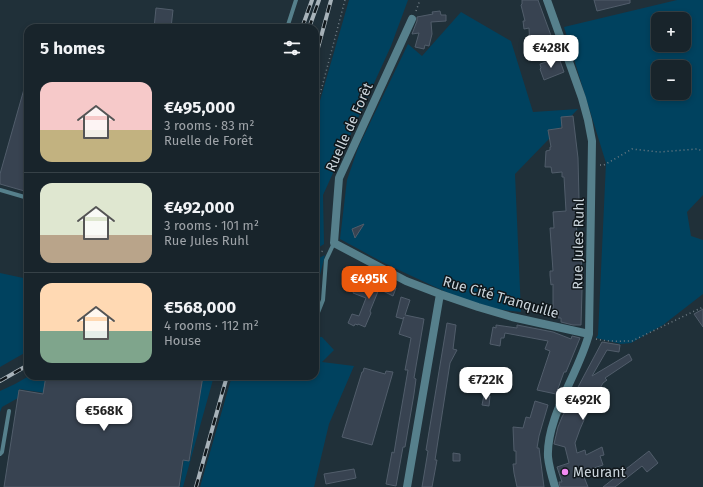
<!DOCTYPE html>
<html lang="en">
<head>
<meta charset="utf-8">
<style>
  :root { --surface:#18242b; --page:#212c33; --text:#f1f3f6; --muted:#9fa4a9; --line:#364147; --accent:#ea580c }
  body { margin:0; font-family:"Fira Sans",sans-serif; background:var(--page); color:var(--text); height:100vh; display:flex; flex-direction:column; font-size:15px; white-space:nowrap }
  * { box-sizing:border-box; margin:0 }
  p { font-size:13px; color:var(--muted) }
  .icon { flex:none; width:22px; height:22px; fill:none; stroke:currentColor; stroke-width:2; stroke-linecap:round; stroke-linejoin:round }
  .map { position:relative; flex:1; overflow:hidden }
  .panel { position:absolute; left:24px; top:24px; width:295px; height:356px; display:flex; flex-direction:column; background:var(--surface); border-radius:12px; box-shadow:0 2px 6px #0003,0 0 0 1px var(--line) }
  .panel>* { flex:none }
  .fabs { position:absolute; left:651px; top:12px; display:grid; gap:8px }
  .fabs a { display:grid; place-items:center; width:40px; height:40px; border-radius:8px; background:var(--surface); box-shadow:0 2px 6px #0003,0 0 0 1px var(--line); font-size:20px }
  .price { position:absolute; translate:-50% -34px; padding:0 9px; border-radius:8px; background:#fff; color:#222; font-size:13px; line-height:26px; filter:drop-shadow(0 1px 2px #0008) }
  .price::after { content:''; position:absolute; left:50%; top:24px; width:12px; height:9px; margin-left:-6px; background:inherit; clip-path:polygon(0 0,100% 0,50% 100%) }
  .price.selected { background:var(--accent); color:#fff }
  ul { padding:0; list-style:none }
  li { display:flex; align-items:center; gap:12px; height:100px; padding:0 16px }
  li+li { border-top:1px solid var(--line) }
  li span { display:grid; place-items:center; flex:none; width:112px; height:80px; border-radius:12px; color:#555 }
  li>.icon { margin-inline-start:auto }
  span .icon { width:48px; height:48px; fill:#fffc; stroke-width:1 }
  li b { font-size:17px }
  h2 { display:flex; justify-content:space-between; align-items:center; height:48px; padding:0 16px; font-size:17px }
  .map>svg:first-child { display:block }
</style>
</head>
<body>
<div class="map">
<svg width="703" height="487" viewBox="0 0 703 487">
  <rect width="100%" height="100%" fill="#203039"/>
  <path fill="#00425f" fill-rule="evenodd" d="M349,0h59l-17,46 -68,149 1,49 -9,6v-132z
    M677,0h26v195l-16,17 4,24 12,4v54l-40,31 -32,18 -10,1 -25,-6 2,-3 8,-172 -42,-136zM658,19h26v26h-26zM658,67h26v26h-26z
    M461,12l50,29 22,71 45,-3 -63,65 6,138 -43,-5 -92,-43 -46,-25 7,-59 11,-32 50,-104 14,12z
    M325,255l-5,20 -5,11v-26z
    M0,273l28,6v72l-28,16z
    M315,337h7l12,13 -12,12 32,4 -25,58 -15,63h-114l32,-111h83z
    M29,376h18l-2,17 -26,-4 -1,9 -16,9 -2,5v-21l15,-7z
    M203,376h11l-31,111h-3l4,-28 6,1z"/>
  <path fill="#384351" stroke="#515d6b" d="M522,0h16l19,52 -21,1v-4l-2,1 -1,-3h-3l-1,-19 -5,1 -1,-8h2l-4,-16 1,-1z
    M594,0h36v3l-33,8z
    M156,8l17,2 -2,18h-17z
    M440,11l1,4h5v6l-15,1 1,12 -3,12 -4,-1 -1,4 -9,-2 4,-14 -7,1 5,-13v-4l16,-3 -1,-2z
    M559,58l5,14 -20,8 -4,-11 1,-1 -1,-4z
    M26,82h2v110l-28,-8v-10z
    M573,116l5,42 1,41h-3l1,48h4l1,43 -1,35h-8l-12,-3v-4h-3v-3h-5v-31l-2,1 -1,-10v-4h3l-3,-43h4l-1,-16 13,-1 -2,-34h-2v-5l-10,1 -1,-6h-6l1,-16 4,-1v-3h1l-3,-17 14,-2 -1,-11z
    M364,224l-9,14 -3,-9z
    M374,279l22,9 -3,8 -14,-7 -9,22 1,2 -6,14 -7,-3v1l-3,-1 -1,2 -6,-3 4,-9 7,2 7,-18 -13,-5 4,-10 13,5z
    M401,297l9,3 -5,15 19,4 -10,59 2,1 -2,15 -9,53h-2l-7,39 -10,-2 6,-32 2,1 5,-31 9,-52h-3l6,-32 -12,-4 5,-17 -1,2 -7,-2z
    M703,309v18l-9,-13z
    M447,323l9,2 -3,24 4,1 -7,13 -15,97h2l-5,27h-10l6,-36 -2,-1z
    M496,325l21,3v-3l36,7 18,7 1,-3 8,2 -14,34h-2l-8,22 -19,-4 13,-39 -5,-2 3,-8 -43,-8 -1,5h-3l-1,8 -10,-2 3,-17 3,1z
    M602,342l18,3 -1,7 -12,-2 -15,26 37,-22 3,6 -27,18 2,2 -4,3 -5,9h-3l-11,20 4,-1 -8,18 -5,14 2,10 8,-3 1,5 16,-8 2,8 -4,1 3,9 -21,7 6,15h-28l-1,-5h3l-5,-15 12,-4 -4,-16 -11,-3 4,-17 4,-10 7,-13z
    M364,368l21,6 1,-3 7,1 -21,73 -30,-8 20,-65h1z
    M46,376l25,3v-3h132l-14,85 -6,-1 -4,27h-175l15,-97 24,4z
    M484,395l6,1 -1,10 -7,-1z
    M535,401l13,4 -9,31 -2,12h2l5,39h-27l-3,-14 -1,-9h3v-13h-2l-1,-24 10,1 3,-11 4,1z
    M649,451l9,12 -11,9 -5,-6 -27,21h-12z
    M453,453l7,1v7h-7z
    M354,469l2,9 -30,6 -2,-10z"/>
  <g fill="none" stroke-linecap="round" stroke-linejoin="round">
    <path stroke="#717e86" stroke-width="1.5" stroke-dasharray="1 3" stroke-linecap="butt" d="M416,11l4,-11
      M315,109l7,-22 23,-87
      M600,165h4l28,-16 27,3 38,-3 6,2
      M315,256l9,-6
      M596,339c12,3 24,2 36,2l71,-34"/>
    <path stroke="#56808c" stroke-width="4" d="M287,28l9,-28
      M0,190l28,8
      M315,320l8,-20 3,-40 8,-17
      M0,454l2,-2 7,-41"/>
    <path stroke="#56808c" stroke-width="8" d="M547,0l35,98 6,22 4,21 -3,193c-10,39 -43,83 -41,123 1,10 4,20 7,30
      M412,19l-73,159 -5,65 72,38 34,13 38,13 34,10 77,17
      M407,487l33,-193"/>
    <g stroke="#a8b3ba" stroke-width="4">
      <path id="rail" d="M302,28l10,-28
        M309,28l10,-28
        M315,59l16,-59
        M0,381l28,-16
        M196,487l31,-111"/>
    </g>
    <use href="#rail" stroke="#10171b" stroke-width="2.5" stroke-dasharray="8" stroke-linecap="butt"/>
  </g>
  <circle fill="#f38af2" stroke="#10171b" stroke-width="1.5" cx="565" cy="472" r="4"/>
  <g text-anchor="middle" stroke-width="3" stroke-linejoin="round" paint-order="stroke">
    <g font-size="14" fill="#cbd5dc" stroke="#10171b">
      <text transform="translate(349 127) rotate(-66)" y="5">Ruelle de Forêt</text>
      <text transform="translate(578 244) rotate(-89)" y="5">Rue Jules Ruhl</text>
      <text transform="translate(501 297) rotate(16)" y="5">Rue Cité Tranquille</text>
    </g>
    <g font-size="14" fill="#cbd5dc" stroke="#10171b" text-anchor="start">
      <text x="573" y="477">Meurant</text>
    </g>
  </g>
</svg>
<div class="fabs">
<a>+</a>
<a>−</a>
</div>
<b class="price" style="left:551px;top:69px">€428K</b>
<b class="price selected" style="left:369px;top:300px">€495K</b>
<b class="price" style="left:486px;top:401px">€722K</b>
<b class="price" style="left:583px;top:421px">€492K</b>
<b class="price" style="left:104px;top:432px">€568K</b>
<section class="panel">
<h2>5 homes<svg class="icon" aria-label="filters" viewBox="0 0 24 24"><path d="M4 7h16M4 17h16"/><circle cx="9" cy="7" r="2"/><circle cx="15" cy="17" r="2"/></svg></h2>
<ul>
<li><span style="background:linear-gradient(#f6c9c9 60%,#c2b280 0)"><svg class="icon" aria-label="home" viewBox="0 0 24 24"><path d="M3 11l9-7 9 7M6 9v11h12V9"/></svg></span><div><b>€495,000</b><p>3 rooms · 83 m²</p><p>Ruelle de Forêt</p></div></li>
<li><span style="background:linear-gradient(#dfe7d0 65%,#b9a48a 0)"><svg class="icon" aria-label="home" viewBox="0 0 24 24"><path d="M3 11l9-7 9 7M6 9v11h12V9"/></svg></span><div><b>€492,000</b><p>3 rooms · 101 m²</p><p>Rue Jules Ruhl</p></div></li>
<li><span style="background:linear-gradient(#ffd9b3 60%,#7fa58c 0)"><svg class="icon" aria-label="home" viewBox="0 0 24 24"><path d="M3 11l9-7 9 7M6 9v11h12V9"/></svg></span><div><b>€568,000</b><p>4 rooms · 112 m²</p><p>House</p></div></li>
</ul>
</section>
</div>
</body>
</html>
